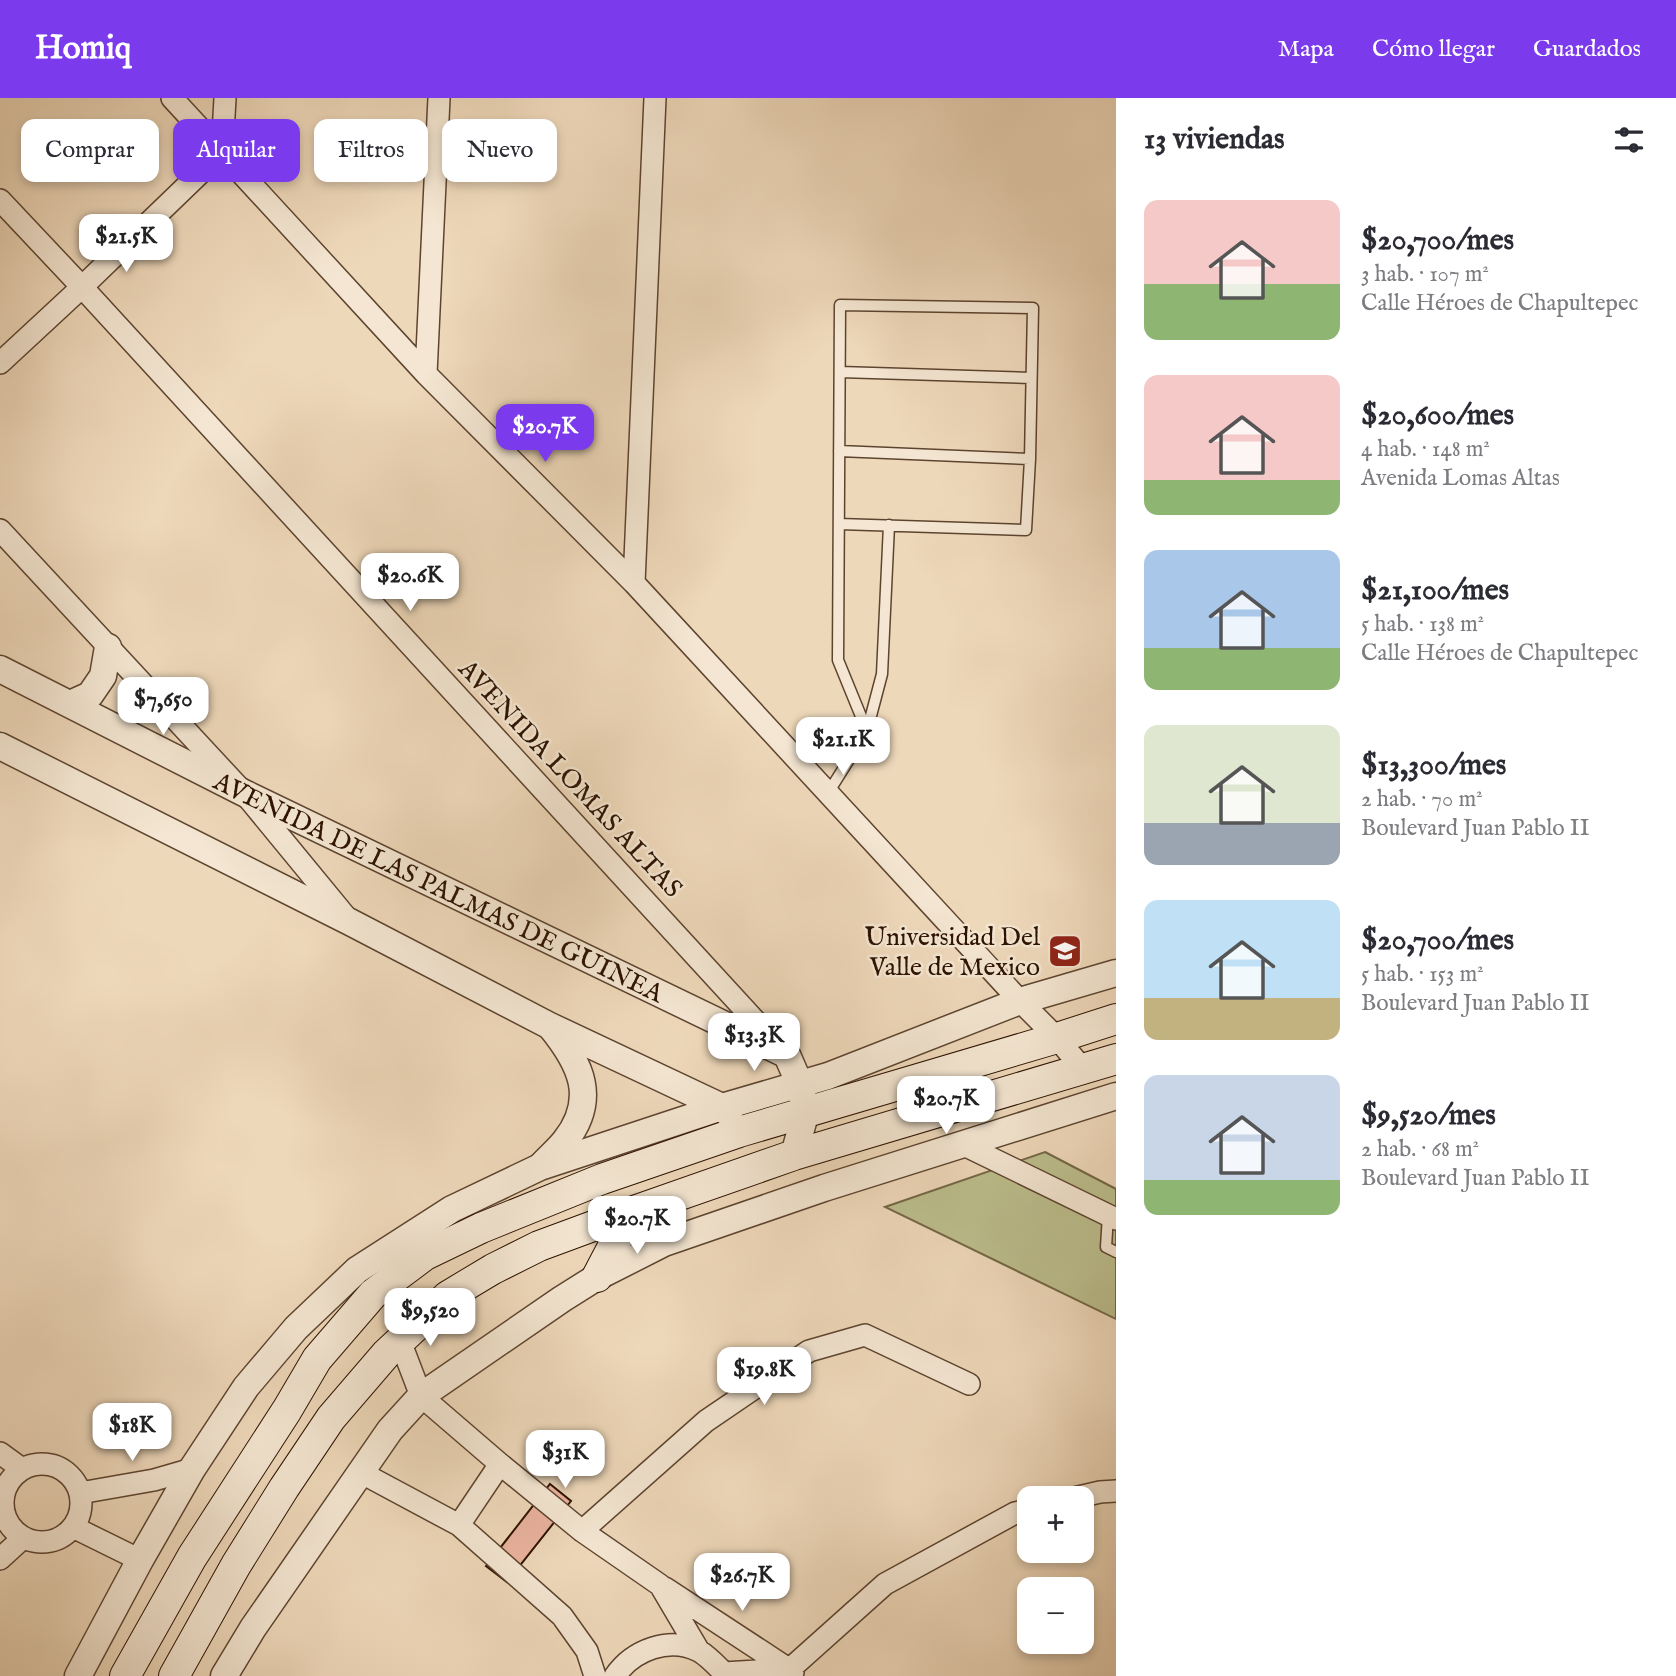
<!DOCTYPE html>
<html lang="es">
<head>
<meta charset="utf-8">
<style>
  :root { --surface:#fff; --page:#f2f2f3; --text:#2b2b33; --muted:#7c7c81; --accent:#7c3aed }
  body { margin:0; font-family:"IM FELL English",serif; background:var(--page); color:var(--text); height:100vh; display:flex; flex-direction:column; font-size:26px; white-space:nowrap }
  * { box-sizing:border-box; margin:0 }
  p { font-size:23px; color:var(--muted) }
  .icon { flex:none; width:38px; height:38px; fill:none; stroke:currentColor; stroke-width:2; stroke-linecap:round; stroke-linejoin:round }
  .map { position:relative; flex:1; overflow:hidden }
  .drawer { display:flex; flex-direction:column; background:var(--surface); width:560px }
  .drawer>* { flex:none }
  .banner { position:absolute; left:21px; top:21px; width:665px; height:63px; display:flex; gap:14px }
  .controls { position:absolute; left:1017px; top:1388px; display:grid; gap:14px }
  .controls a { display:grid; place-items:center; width:77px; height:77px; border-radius:14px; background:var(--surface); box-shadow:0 4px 10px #0003; font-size:35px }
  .price { position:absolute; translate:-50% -60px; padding:0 16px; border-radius:14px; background:#fff; color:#222; font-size:23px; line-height:46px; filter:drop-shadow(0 2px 4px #0008) }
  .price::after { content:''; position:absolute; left:50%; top:42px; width:21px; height:16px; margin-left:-10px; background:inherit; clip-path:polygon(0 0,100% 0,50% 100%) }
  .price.selected { background:var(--accent); color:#fff }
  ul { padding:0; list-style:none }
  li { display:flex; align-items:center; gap:21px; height:175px; padding:0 28px }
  li span { display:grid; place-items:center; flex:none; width:196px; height:140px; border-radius:14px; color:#555 }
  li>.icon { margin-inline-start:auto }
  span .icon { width:84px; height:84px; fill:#fffc; stroke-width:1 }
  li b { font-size:30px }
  h2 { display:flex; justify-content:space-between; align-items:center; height:84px; padding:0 28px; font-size:30px }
  .tag { padding:0 24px; border-radius:14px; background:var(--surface); box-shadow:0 4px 10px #0003; font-size:24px; line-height:63px }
  .tag.selected { background:var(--accent); color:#fff }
  header { display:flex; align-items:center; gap:42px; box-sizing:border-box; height:98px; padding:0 35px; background:var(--accent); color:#fff }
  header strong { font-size:33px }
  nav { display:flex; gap:38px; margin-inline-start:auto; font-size:24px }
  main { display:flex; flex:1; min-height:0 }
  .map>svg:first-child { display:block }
</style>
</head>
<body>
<header>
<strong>Homiq</strong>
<nav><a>Mapa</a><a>Cómo llegar</a><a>Guardados</a></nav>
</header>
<main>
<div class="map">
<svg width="1116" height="1578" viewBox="0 0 1116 1578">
  <rect width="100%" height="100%" fill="#eed8ba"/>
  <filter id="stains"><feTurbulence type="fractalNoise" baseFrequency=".00286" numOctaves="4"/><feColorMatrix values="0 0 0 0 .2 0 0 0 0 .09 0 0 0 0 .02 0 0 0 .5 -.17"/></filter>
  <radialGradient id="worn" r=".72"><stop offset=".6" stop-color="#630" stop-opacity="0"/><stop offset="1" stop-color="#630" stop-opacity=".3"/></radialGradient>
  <path fill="#bcbe8d" stroke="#746847" stroke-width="2" d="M1045,1054l71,37v130l-231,-112z"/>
  <path fill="#eab39f" stroke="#2d1201" stroke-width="2" d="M550,1386l21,17 -64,81 -21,-16z"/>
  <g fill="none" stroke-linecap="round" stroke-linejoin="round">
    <g stroke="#5d442f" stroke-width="13">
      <path id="service" d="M840,274l191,6
        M839,353l191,8
        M839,426l187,6 4,-71 3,-151 -193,-3 -2,355 29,71
        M828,695l39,-62 15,-57 7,-149
        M1108,1117l-2,32 10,5"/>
    </g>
    <g stroke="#5d442f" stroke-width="24">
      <path id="minor" d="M172,0l254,276 208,209 386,418 37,37 25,30
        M222,54l3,-54
        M0,102l82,87 699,762
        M0,265l82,-76 140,-135
        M426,276l13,-276
        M0,432l244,263 102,124
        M634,485l21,-485
        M962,1046l154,75
        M400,1243l21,55 79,68 82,67 78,54 39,66
        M0,1355l22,16
        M3 1405a39 39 0 1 1 78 0a39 39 0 1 1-78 0Z
        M360,1374l99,53 103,91 25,35 8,25
        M80,1395l74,-13 38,-11
        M1074,1400l26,-6 16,-1
        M459,1427l41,-61
        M73,1429l67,33
        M582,1433l124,-110 103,-70 56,-16 104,49
        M0,1461l23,-21
        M665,1490l128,84
        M724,1575l66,-4 95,-85 130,-71 14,-3
        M615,1578c18,-26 54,-40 84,-25 9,5 18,15 25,22l2,3"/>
    </g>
    <g stroke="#5d442f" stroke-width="29">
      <g id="tertiary">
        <path id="s1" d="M0,571l244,124 543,262 13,30 6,26 -12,44"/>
        <path d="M70,606l20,-9 13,-19 5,-29"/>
        <path d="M0,648l350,176 200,104 172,81 7,7"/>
        <path d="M542,1067c7,-8 16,-15 23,-24 33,-42 16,-77 -14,-114"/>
        <path d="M78,1578l62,-116 52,-91 54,-82 50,-59 61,-58 95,-61 88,-42 182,-60 106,-31 192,-75 96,-28"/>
        <path d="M224,1578l29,-48 137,-198 31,-34 141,-97 35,-22 67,-34 160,-55 292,-92"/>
      </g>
    </g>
    <g stroke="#2d1201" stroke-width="32">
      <path id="secondary" d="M597,1179l34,-65
        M125,1578l67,-119 95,-147 30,-51 56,-65 52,-39 56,-27 121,-49 137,-47 318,-94 59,-19
        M174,1578l62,-111 48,-77 47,-70 55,-64 62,-58 45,-27 46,-23 92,-34 163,-57 322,-96"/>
    </g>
    <use href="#service" stroke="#f4e6d2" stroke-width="10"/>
    <use href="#minor" stroke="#f4e6d2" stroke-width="21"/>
    <use href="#tertiary" stroke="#f4e6d2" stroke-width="26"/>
    <use href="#secondary" stroke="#f4e6d2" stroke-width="30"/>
  </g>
  <defs>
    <g id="university-square" transform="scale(1.75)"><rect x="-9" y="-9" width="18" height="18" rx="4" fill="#8f2418" stroke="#f4e6d2"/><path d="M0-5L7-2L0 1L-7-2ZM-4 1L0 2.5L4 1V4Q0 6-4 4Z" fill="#fff"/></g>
  </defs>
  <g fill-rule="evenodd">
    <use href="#university-square" x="1065" y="853"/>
  </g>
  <g text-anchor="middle" stroke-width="5" stroke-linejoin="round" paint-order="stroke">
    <g font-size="26" fill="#2d1201" stroke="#f4e6d2">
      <text transform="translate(571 680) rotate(47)" y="9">AVENIDA LOMAS ALTAS</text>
      <text dy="9" stroke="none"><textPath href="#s1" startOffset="490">AVENIDA DE LAS PALMAS DE GUINEA</textPath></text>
    </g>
    <g font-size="26" fill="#2d1201" stroke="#f4e6d2" text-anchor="end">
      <text x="1040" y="847">Universidad Del<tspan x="1040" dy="30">Valle de Mexico</tspan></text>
    </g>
  </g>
  <rect width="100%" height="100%" filter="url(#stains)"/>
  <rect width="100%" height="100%" fill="url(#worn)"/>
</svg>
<div class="controls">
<a>+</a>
<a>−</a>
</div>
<b class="price" style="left:126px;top:176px">$21.5K</b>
<b class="price selected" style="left:545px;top:366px">$20.7K</b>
<b class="price" style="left:410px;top:515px">$20.6K</b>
<b class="price" style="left:163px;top:639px">$7,650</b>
<b class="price" style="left:843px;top:679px">$21.1K</b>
<b class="price" style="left:754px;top:975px">$13.3K</b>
<b class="price" style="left:946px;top:1038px">$20.7K</b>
<b class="price" style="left:637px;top:1158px">$20.7K</b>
<b class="price" style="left:430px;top:1250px">$9,520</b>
<b class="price" style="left:764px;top:1309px">$19.8K</b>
<b class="price" style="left:132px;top:1365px">$18K</b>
<b class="price" style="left:565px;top:1392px">$31K</b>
<b class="price" style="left:742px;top:1515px">$26.7K</b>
<div class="banner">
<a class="tag">Comprar</a>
<a class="tag selected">Alquilar</a>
<a class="tag">Filtros</a>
<a class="tag">Nuevo</a>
</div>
</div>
<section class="drawer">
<h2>13 viviendas<svg class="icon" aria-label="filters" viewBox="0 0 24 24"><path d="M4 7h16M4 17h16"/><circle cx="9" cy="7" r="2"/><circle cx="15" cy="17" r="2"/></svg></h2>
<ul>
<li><span style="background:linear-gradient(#f6c9c9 60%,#8fb573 0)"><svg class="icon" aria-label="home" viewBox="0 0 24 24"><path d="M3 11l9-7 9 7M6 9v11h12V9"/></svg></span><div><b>$20,700/mes</b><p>3 hab. · 107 m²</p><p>Calle Héroes de Chapultepec</p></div></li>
<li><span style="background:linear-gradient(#f6c9c9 75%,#8fb573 0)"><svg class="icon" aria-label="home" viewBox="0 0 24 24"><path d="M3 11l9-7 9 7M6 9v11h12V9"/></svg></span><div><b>$20,600/mes</b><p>4 hab. · 148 m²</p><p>Avenida Lomas Altas</p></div></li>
<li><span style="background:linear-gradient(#a9c7e8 70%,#8fb573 0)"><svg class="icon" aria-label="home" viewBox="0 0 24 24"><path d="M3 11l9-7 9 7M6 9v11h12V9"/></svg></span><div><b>$21,100/mes</b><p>5 hab. · 138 m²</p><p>Calle Héroes de Chapultepec</p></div></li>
<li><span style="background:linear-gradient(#dfe7d0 70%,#9aa5b1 0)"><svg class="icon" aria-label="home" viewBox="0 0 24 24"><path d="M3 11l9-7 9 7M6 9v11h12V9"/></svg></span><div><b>$13,300/mes</b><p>2 hab. · 70 m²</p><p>Boulevard Juan Pablo II</p></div></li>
<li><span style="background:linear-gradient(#bfe0f5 70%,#c2b280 0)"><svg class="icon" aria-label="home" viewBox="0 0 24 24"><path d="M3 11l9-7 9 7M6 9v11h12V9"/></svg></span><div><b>$20,700/mes</b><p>5 hab. · 153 m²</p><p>Boulevard Juan Pablo II</p></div></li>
<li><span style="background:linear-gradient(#c9d6e8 75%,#8fb573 0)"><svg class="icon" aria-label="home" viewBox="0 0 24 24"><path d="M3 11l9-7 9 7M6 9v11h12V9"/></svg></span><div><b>$9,520/mes</b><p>2 hab. · 68 m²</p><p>Boulevard Juan Pablo II</p></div></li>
</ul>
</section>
</main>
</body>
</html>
